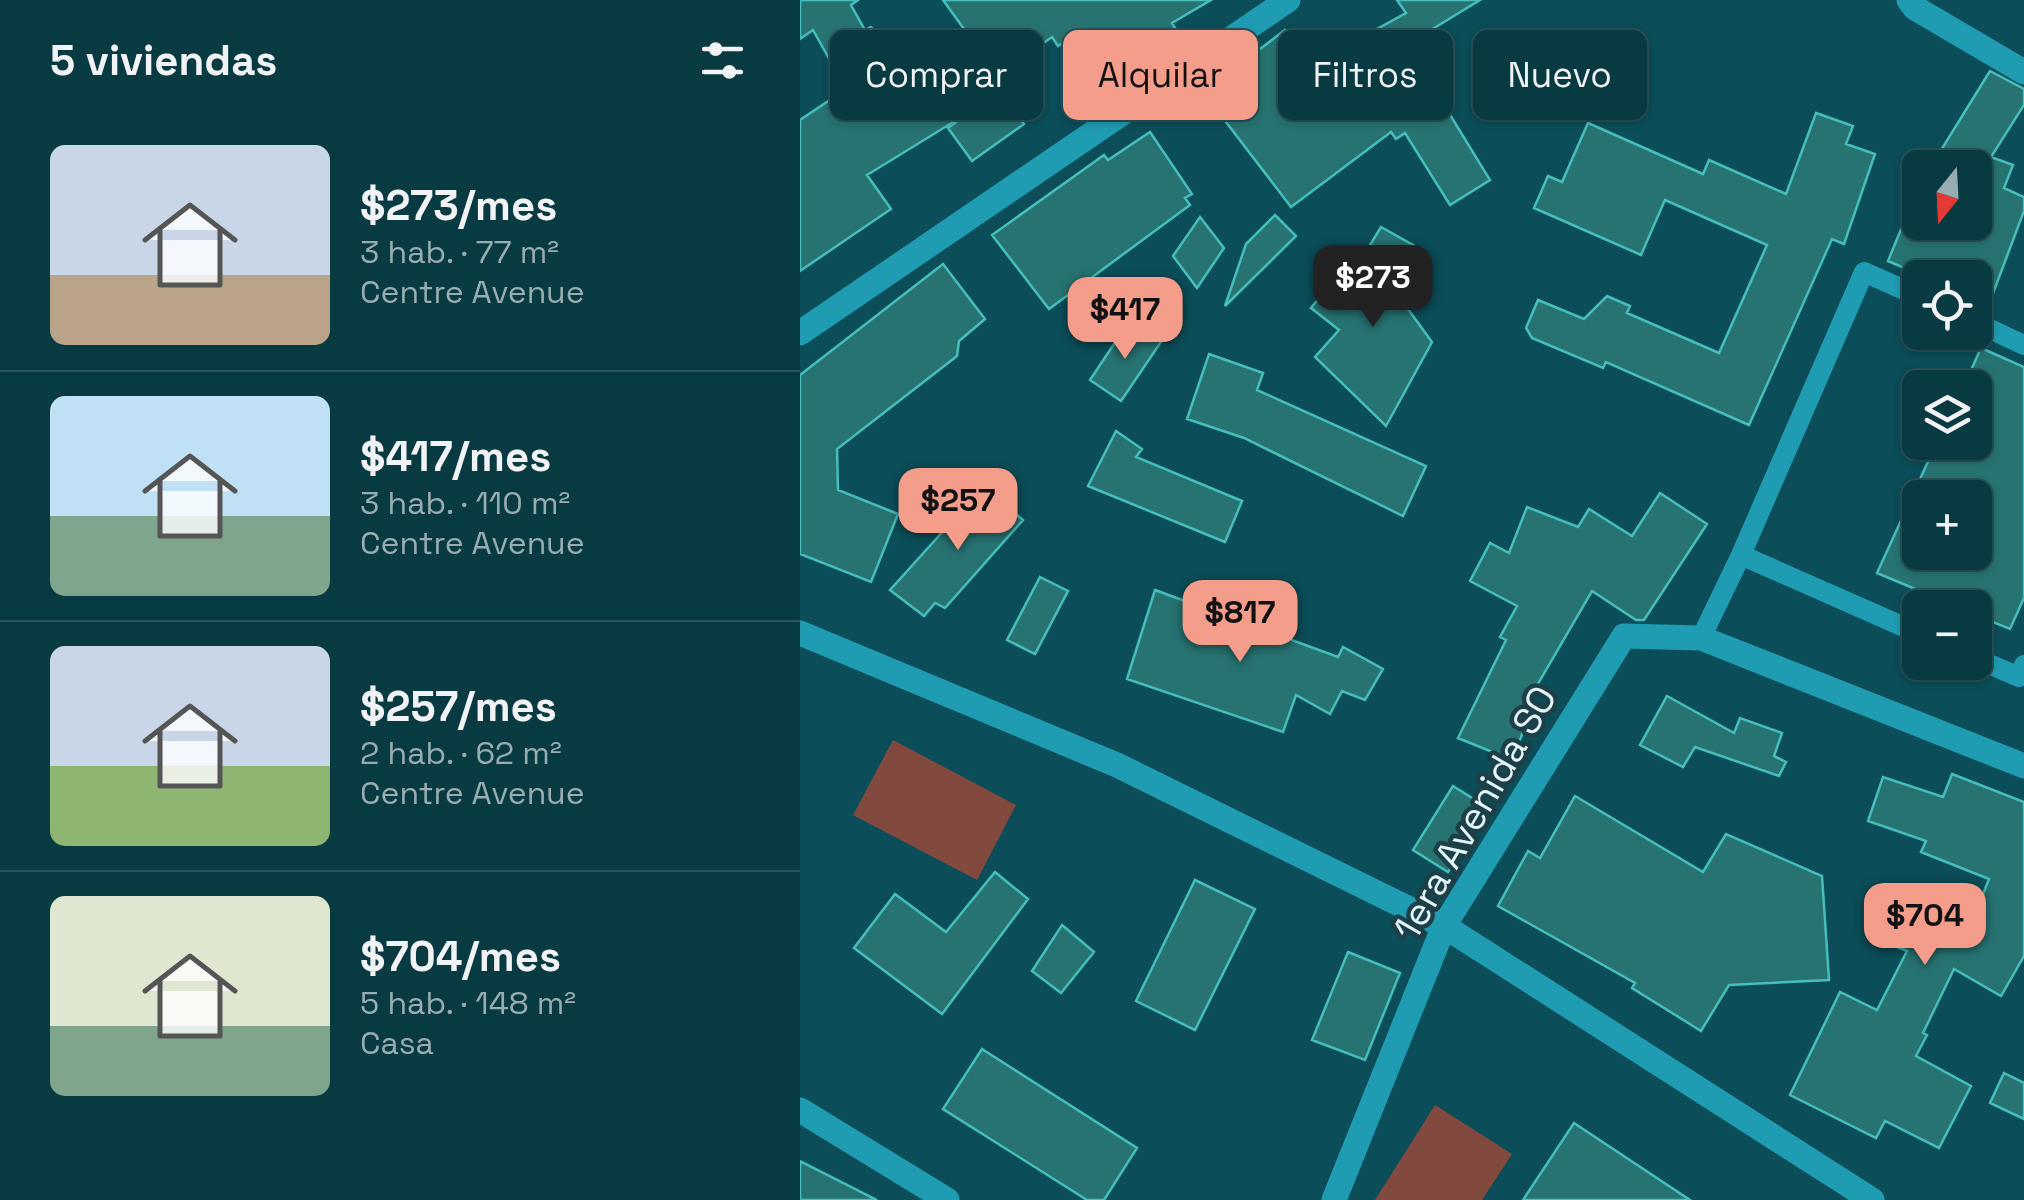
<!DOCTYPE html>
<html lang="es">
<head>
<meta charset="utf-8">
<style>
  :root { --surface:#083a42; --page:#16454d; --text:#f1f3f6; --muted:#98adb2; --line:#29545b; --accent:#f49d8b }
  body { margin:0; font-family:"Space Grotesk",sans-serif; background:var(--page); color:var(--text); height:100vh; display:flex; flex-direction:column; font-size:38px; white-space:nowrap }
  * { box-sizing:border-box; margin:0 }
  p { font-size:32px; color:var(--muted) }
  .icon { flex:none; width:55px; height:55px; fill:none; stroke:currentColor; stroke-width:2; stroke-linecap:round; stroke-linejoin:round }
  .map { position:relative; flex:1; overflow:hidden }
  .panel { display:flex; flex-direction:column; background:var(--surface); width:800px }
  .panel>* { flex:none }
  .banner { position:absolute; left:30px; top:30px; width:950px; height:90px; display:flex; gap:20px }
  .needle { width:65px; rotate:198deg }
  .buttons { position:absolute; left:1102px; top:150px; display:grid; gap:20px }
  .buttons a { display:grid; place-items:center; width:90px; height:90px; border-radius:15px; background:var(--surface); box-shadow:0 2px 8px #0004,0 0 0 2px var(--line); font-size:50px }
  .price { position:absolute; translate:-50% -85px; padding:0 22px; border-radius:20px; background:var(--accent); color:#111; font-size:32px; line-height:65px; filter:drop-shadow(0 2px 5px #0008) }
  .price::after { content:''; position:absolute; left:50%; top:60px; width:30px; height:22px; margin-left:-15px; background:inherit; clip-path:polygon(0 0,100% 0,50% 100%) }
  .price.active { background:#222; color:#fff }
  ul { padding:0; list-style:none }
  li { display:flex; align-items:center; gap:30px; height:250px; padding:0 50px }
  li+li { border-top:2px solid var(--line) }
  li span { display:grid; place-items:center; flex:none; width:280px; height:200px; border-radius:15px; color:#555 }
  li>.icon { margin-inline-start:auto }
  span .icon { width:120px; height:120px; fill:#fffc; stroke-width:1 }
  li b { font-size:42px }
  h2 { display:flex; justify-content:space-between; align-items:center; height:120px; padding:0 50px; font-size:42px }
  .pill { padding:0 35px; border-radius:15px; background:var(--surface); box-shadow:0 2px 8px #0004,0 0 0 2px var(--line); font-size:35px; line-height:90px }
  .pill.active { background:var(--accent); color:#111 }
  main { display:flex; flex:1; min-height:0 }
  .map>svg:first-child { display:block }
</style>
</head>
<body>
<main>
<section class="panel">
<h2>5 viviendas<svg class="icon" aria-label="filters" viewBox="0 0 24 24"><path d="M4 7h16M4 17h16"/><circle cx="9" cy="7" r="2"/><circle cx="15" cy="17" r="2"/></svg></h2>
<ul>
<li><span style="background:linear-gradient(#c9d6e8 65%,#b9a48a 0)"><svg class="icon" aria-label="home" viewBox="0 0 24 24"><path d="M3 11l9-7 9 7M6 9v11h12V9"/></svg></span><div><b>$273/mes</b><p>3 hab. · 77 m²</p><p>Centre Avenue</p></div></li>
<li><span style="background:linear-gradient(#bfe0f5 60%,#7fa58c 0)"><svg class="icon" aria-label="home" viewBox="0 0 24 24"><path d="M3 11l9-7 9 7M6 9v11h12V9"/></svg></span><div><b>$417/mes</b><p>3 hab. · 110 m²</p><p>Centre Avenue</p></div></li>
<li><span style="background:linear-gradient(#c9d6e8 60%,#8fb573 0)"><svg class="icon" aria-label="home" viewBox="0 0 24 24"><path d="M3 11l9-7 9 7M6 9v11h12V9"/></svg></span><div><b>$257/mes</b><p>2 hab. · 62 m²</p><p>Centre Avenue</p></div></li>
<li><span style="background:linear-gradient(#dfe7d0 65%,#7fa58c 0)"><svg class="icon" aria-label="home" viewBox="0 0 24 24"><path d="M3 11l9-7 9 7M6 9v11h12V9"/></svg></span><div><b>$704/mes</b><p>5 hab. · 148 m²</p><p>Casa</p></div></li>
</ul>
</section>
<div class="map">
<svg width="1224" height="1200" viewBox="0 0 1224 1200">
  <rect width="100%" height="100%" fill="#0b4d58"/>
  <path fill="#824a3e" d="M93,740l123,65 -39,75 -124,-65z
    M635,1105l77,49 -30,46h-107z"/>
  <path fill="#277372" stroke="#46bebb" stroke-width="2.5" fill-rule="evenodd" d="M0,0h58l-7,5 14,25 6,-3 58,79 10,-7 16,22 -88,54 24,34 -91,62v-151l46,-31 -33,-59 -13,9z
    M143,0h268l-39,23 9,15 -83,53 -32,-50 -8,5 -6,-9 -54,39z
    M597,0h83l-72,44 41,57 -5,4 46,75 -40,25 -45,-72 -9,6 -5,-7 -100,75 -88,-115 82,-62 26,35 95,-52z
    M1190,71l34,18v16l-33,52 22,8 -9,23 20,9v14l-38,101 -11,-4v-30h-48l-39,-17 16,-39h71v-54h-45z
    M200,90l24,34 -52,37 -24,-33z
    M1016,113l37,13 -7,18 29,10 -31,90 -12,-5 -83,186 -143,-63 -3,6 -71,-30 -6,-10 12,-28 46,19 23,-23 23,10 -3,7 92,40 48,-108 -102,-45 -24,55 -107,-47 14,-32 14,6 26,-59 115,51 6,-14 77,34z
    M350,132l42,62 -7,4 5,7 -141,104 -57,-74 112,-80 4,5z
    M475,215l21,21 -71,70 21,-62z
    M400,217l24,31 -27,40 -24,-32z
    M581,227l32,18 -29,49 21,11 27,37 -46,84 -71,-69 24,-27 -28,-22 23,-28 10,8z
    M143,264l42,55 -26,22 -2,15 -120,93 1,41 60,24 -27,68 -71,-28v-179z
    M326,326l37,13 -42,62 -31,-21z
    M1181,348l43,19v231l-14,31 -35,-14v-7h-18l-19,-9 -3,9h-9l-6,-17 -43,-18 60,-131h38v-54h-12zM1120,498h55v54h-55z
    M409,354l54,19 -6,17 169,76 -23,50 -159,-78 -57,-19z
    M316,431l26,18 -6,8 106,44 -17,41 -137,-56z
    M184,486l39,34 -78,88 -10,-5 -11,13 -34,-26z
    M860,493l47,31 -63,96h-8l-44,-29 -71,122 8,4 -17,43 -54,-22 48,-98 -6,-3 17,-31 -47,-25 20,-38 19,10 18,-46 51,20 11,-18 43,27z
    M240,577l28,14 -33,63 -28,-14z
    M355,590l183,67 5,-10 40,22 -18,31 -23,-9 -12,23 -34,-19 -13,37 -156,-53z
    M867,696l67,37 6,-15 42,15 -8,23 12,6 -7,14 -84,-29 -12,20 -43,-22z
    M1152,774l72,28v154l-23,40 -47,-27 -31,64 4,2 -11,21 55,30 -32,62 -54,-27 -9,17 -86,-43 50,-103 37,18 30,-59 -15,-6 13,-28 59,25 25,-63 -68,-27 5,-11 -58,-20 15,-44 60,20z
    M653,786l35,22 -40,64 -35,-22z
    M775,796l128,76 23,-38 96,42 7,104 -100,5 -28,46 -69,-43 3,-5 -137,-77 30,-55 12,7z
    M195,872l33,27 -86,115 -88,-66 41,-54 51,38z
    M395,880l60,29 -60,121 -59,-29z
    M262,925l32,27 -33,41 -29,-22z
    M548,952l52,21 -35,87 -53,-20z
    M182,1049l155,99 -33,52h-17l-144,-91z
    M1204,1073l20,10v36l-34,-16z
    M774,1123l116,77h-167z
    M0,1161l77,39h-77z"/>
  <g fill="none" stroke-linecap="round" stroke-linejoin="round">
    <path stroke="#1f9cb2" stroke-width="20" d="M1120,297l-56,-25 -123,283 179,79
      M1175,322l49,23
      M901,638l40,-83
      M1175,658l44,19 5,-12"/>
    <path stroke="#1f9cb2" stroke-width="25" d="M1109,0l6,8 109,64
      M0,1110l147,90
      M534,1200l110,-274 180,-290 77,2 323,128"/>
    <path stroke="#1f9cb2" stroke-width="25" d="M0,333l488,-333
      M0,633l317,132 327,161 428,274"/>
  </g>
  <g text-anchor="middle" stroke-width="9" stroke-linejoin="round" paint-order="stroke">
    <g font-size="38" fill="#e3f6fb" stroke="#1d3f47">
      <text transform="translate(675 813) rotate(-60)" y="13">1era Avenida SO</text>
    </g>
  </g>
</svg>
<div class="buttons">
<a><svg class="needle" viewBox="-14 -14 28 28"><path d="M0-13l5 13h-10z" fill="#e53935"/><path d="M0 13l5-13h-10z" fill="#98adb2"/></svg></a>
<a><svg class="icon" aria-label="locate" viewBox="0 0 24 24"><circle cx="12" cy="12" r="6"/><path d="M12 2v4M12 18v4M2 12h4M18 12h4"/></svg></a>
<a><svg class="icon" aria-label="layers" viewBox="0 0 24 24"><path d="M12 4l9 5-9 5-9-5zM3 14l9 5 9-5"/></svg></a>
<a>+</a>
<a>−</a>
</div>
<b class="price active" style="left:573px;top:330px">$273</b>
<b class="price" style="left:325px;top:362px">$417</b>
<b class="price" style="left:158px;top:553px">$257</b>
<b class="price" style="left:440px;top:665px">$817</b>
<b class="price" style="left:1125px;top:968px">$704</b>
<div class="banner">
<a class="pill">Comprar</a>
<a class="pill active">Alquilar</a>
<a class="pill">Filtros</a>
<a class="pill">Nuevo</a>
</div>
</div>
</main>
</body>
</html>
